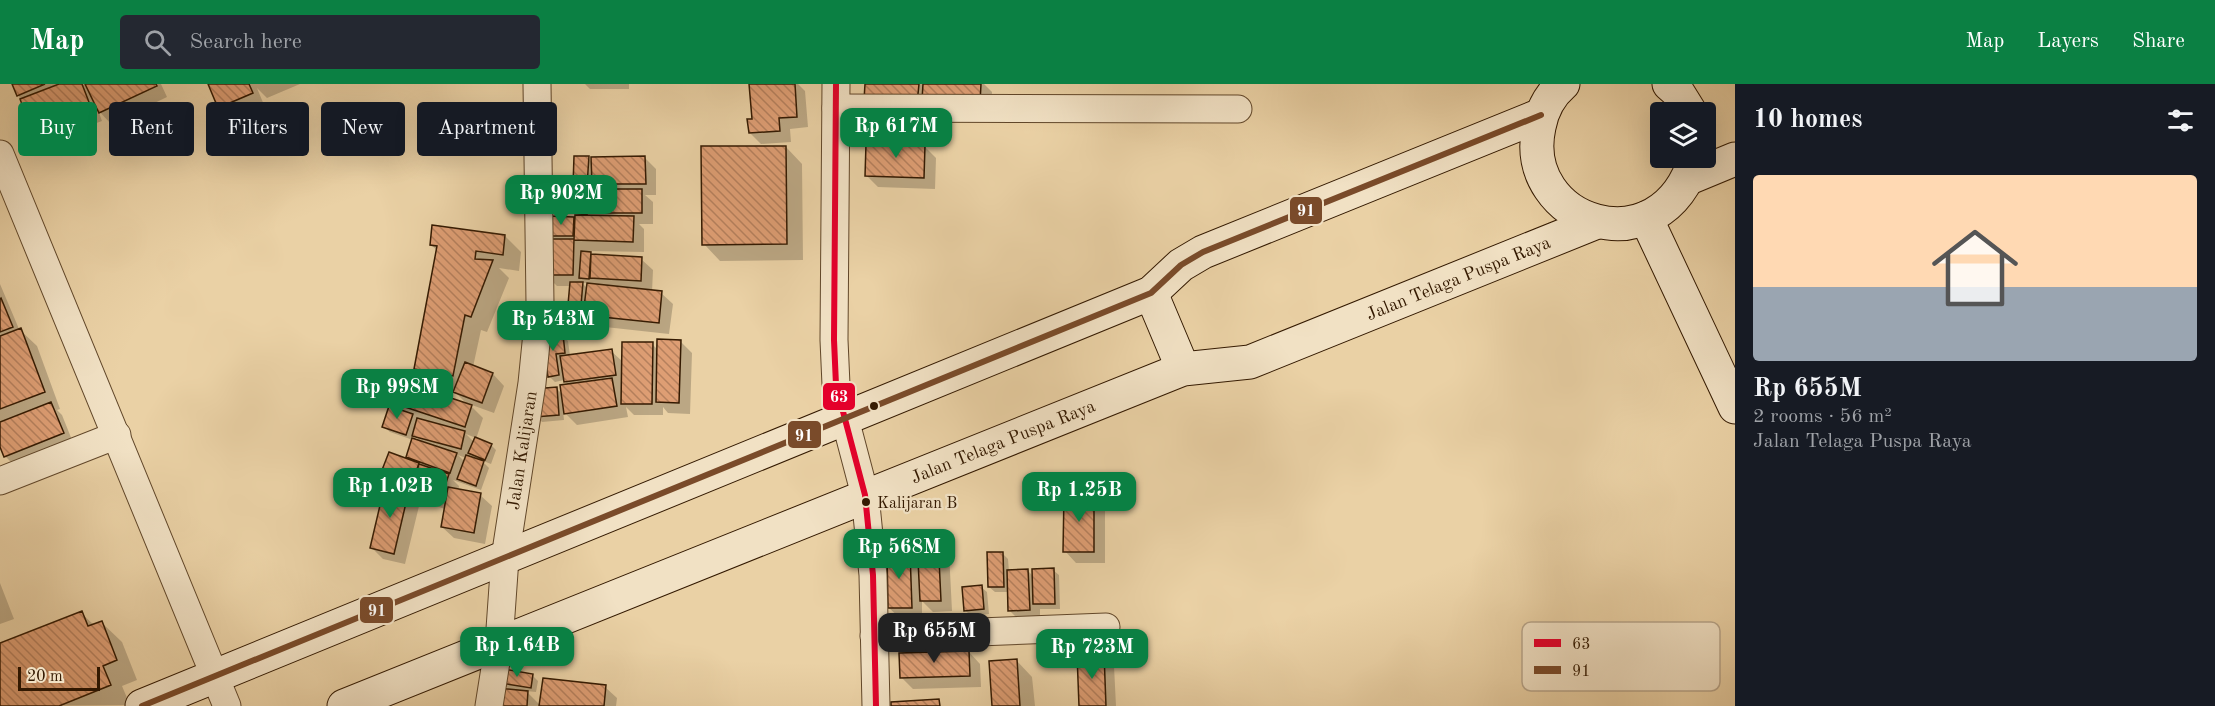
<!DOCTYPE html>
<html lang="en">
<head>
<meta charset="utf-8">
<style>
  :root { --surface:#171b24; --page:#242831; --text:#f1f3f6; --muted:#9ea1a6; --accent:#0b8043 }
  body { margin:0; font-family:"Old Standard TT",serif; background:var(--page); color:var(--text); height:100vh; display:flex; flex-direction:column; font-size:22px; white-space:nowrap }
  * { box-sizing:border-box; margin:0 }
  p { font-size:20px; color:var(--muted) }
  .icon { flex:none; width:33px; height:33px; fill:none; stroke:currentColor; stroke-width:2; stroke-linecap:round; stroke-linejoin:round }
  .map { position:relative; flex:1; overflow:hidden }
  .side { display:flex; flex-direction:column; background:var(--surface); width:480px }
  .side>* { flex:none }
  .banner { position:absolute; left:18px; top:18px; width:570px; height:54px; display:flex; gap:12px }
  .controls { position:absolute; left:1650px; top:18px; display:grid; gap:12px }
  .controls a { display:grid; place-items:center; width:66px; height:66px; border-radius:6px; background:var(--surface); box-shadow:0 6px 24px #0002; font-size:30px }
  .scale { position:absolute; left:18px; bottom:15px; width:82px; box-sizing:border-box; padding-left:6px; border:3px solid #331901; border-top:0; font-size:16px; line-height:21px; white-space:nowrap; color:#331901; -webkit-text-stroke:4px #f1e1c4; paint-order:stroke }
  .price { position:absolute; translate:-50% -51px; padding:0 14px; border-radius:12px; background:var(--accent); color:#fff; font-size:20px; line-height:39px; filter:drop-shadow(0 2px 3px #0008) }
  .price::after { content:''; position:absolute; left:50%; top:36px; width:18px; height:14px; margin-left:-9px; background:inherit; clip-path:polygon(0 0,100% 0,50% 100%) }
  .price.on { background:#222; color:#fff }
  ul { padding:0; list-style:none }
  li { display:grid; align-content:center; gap:12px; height:318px; padding:0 18px }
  li span { display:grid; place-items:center; height:186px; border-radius:6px; color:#555 }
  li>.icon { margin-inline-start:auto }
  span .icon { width:108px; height:108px; fill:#fffc; stroke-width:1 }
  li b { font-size:26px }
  h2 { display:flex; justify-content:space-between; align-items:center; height:72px; padding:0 18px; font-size:26px }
  .tag { padding:0 21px; border-radius:6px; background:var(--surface); box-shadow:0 6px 24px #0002; font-size:21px; line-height:54px }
  .tag.on { background:var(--accent); color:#fff }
  header { display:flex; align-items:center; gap:36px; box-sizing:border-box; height:84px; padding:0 30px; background:var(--accent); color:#fff }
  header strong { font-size:28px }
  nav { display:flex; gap:33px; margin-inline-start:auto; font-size:21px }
  .search { width:420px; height:54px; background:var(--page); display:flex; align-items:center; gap:15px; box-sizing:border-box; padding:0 21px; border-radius:6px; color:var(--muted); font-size:22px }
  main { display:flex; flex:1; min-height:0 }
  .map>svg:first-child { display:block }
</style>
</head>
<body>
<header>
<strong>Map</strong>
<div class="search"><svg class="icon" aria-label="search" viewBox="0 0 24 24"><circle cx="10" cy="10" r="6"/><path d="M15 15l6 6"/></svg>Search here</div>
<nav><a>Map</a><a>Layers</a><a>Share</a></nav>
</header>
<main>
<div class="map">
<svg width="1735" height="622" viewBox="0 0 1735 622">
  <defs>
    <pattern id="building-back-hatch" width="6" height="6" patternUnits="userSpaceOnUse" patternTransform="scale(1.5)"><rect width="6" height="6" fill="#de9e74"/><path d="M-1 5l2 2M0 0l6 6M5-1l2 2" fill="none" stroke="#b5805d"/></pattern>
  </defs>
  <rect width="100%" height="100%" fill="#ead1a5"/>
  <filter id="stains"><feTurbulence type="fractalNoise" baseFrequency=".00333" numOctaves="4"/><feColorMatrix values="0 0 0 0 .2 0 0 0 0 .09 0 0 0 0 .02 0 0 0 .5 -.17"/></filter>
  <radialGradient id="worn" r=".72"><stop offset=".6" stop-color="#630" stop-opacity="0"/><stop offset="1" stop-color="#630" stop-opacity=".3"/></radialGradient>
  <path fill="#0003" fill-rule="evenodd" d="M14,0h147l6,13 -56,27 -13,-14 4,11 -57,21 -12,-11z
    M210,0h90l-33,14 -10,-10 7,17 -33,14 -11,-12z
    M585,0h44v5h-39z
    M750,0h48l7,7 3,36 -18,2 1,13 -30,2 -11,-11 4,-13z
    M866,0h118l8,8 -1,22z
    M916,54l20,20 -1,31 -57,-2 -11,-11 27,-30z
    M786,63l16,17 1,96 -83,1 -16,-17z
    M588,74l5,5 52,-5 11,11v26h-11l8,7v22h-14l5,5v23l-56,-1 4,5 49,3 12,11 -1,22 9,1 12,11 -4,30 -73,-8 -10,-10 -1,6 -11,-1 -5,-5 2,-30h-14l-12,-12 10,-34 -5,-5 23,-17 3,3 -2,-8 6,-22 -5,-6zM593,99l7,7h-8zM582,199h6v6z
    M505,152l16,16 -2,19 -20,-3 10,10 -22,54 -6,-2 -8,37 20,7 11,12 -10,27 -25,-9 14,14 -7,21 15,6 5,5 -5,14 -10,-4 8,8 -8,22 -28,-10 6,6 -1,5 22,4 12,11 -7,38 -31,-6 -12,-11 3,-18 -21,-7 -11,-11 2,-7 -25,-8 -6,-6 29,-8 -6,-5 6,-17 -23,-8 -6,-5 18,-16 -10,-9 77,4 -14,-14 1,-3 -24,-4 -17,-17 23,-117 -7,-6zM413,350l8,8 -10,-3zM466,350l10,4 -2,4zM458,371l8,3 -1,4z
    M0,200l19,45 18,17 23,63 -3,1 5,5 12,30 -57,23 -12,-12 -5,-13z
    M563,252l5,5 2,15 41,-5 12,11 29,-18 6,6 22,-9 12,12 -2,61 -22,-1 -5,-6v8h-29l-8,-8 2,10 -51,8 -14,-14 1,9 -22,2 -5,-6 20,-27 6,6 6,-9 -5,-6 -9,2 -6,-6 -2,-15z
    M408,407l12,11 -15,62 -22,-5 -11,-11z
    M1093,412l12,11v56h-29l-11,-12z
    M937,456l12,11 3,60 -19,1 -11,-11v18h-21l-12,-11 21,-54 9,10z
    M1003,470l5,5 1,13 19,-1 5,5 20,-6 6,5 1,34h-20v12l-19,1 -12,-12v-18h-14l-6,-5z
    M0,499l14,36 -14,5z
    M981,503l6,5 2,22 -18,2 -6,-6z
    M81,529l13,12 7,-3 21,20 15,38 -15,6 8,19 -130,1v-61z
    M969,568l11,12 1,23 -68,2 -11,-11z
    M1103,570l11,12 2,40h-36z
    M1016,576l16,17 3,29h-41z
    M532,591l6,6 -2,11 -10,-1 15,15 64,-19 12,11 -1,8h-118l12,-15 -8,-9z"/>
  <path fill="url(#building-back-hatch)" stroke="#331901" stroke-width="1.5" d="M12,0h33l-28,12z
    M59,0h23l10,26 -60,22 -12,-33z
    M85,0h71l1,2 -58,27z
    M208,0h41l4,9 -35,15z
    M749,0h46l2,33 -18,1 1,13 -31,2 -2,-14h5z
    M865,0h54l-2,20 -53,-4z
    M923,0h58l-1,19 -58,-3z
    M893,51l24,1v9h8l-1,33 -59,-2 1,-32 27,1z
    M701,62h85l1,98 -85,1z
    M574,72h15l-2,30h-14z
    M645,72l1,28h-54l-1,-27z
    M573,105h14v25l-14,-1z
    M591,105h51v24h-51z
    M575,131l59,1 -1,26 -59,-2z
    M549,132l25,1 -1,19h-25z
    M432,141l73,10 -2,20 -27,-4 -1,8 18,1 -22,57 -6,-2 -12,61 -39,-7 23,-123 -7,-1z
    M544,155h30l-1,36h-29z
    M581,167l10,1 -2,27 -10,-1z
    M591,170l51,3 -1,24 -51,-3z
    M570,198h13l-3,35 -13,-1z
    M587,199l75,8 -3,32 -76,-8z
    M1,214l12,29 -13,5v-33z
    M21,244l24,64 -45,17v-73z
    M563,250l2,19 -9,1 3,21 -11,2 -3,-21 -6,-18z
    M657,255l24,1 -2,63 -23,-1z
    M622,258h31l-1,62h-31z
    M612,265l4,26 -52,7 -4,-26z
    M465,278l28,11 -11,30 -29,-11z
    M612,294l5,28 -53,8 -4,-29z
    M397,296l75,25 -7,22 -75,-25z
    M557,303l2,28 -24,2 -2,-28z
    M51,318l13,31 -60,24 -4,-10v-25z
    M389,322l24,8 -7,21 -24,-8z
    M417,334l48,13 -4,18 -49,-13z
    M475,353l17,7 -7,16 -17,-7z
    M412,354l45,15 -7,20 -44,-16z
    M389,368l30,11 -6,18 -31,-11z
    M466,371l18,6 -8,25 -19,-7z
    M419,380l30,10 -9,27 -29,-10z
    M385,400l24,6 -15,64 -24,-6z
    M448,403l33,6 -7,40 -33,-6z
    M1064,410l30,1v57h-31z
    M938,454l3,63h-21l-3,-62z
    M910,468l2,56h-24l-1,-55z
    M987,468h16l1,35h-16z
    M1054,484l1,36h-22l-1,-35z
    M1028,485l2,41 -22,1 -1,-41z
    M982,501l2,24 -20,2 -2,-24z
    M82,527l6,15 14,-5 15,39 -14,6 8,19 -52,21h-59v-63z
    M969,567l1,25 -70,2 -1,-25z
    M1104,569l2,53h-27l-2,-52z
    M1017,575l3,47h-28l-3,-45z
    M503,585l30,5 -2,14 -30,-5z
    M543,594l63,7 -2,21h-65z
    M498,604l30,3 -1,15h-30z
    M939,615l1,7h-49v-4z"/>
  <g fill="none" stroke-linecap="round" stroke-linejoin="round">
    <g stroke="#61472a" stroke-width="29">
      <g id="street">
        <path d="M836,0l-2,256 2,45 29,110 8,80 3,131"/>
        <path d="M836,24l402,1"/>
        <path d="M0,70l227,552"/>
        <path d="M0,397l117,-46"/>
        <path d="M874,552l232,-9"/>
        <path id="s1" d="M489,622l10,-63 6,-85 27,-175 8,-80 -3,-219"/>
      </g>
    </g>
    <g stroke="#331901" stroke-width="35">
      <g id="secondary">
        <path d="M1563,0c-13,11 -21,27 -24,43 -21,96 122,144 156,31"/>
        <path d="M1669,0l8,7 13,21"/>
        <path d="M1689,94l46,-19"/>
        <path d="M1646,134l89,189"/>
        <path d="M1151,209l32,76"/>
        <path d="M142,622l1009,-413 30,-28 22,-13 338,-137"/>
        <path id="s2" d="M344,622l839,-337 67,-7 347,-140"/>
      </g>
    </g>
    <use href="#street" stroke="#f1e1c4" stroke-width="27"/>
    <use href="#secondary" stroke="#f1e1c4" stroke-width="33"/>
    <g stroke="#f1e1c4" stroke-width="10">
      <path id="bus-1" d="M836,0l-2,256 2,45 29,110 8,80 3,131"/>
    </g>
    <g stroke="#f1e1c4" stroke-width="10">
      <path id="bus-2" d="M142,622l1009,-413 30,-28 22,-13 338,-137"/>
    </g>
    <use href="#bus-1" stroke="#e4002b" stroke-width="6"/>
    <use href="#bus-2" stroke="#7a4b2a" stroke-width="6"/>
  </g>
  <g fill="#331901" stroke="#f1e1c4" stroke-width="2">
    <circle cx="874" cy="322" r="5"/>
    <circle cx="866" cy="418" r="5"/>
  </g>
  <g text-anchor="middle" stroke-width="4.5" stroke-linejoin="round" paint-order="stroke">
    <g font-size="16" fill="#331901" stroke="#f1e1c4" text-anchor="start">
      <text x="877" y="424">Kalijaran B</text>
    </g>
    <g font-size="18" fill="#331901" stroke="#f1e1c4">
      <text dy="6" stroke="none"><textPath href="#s2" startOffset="1196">Jalan Telaga Puspa Raya</textPath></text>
      <text dy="6" stroke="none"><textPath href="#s2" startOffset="710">Jalan Telaga Puspa Raya</textPath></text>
      <text dy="6" stroke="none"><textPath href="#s1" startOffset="258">Jalan Kalijaran</textPath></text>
    </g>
  </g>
  <rect x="1522" y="538" width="198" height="69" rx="9" fill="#f1e1c4" stroke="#b8a58a" stroke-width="1.5"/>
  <rect x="1534" y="555" width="27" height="8" fill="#e4002b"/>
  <rect x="1534" y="582" width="27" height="8" fill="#7a4b2a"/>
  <g font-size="16" fill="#331901">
    <text x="1572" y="565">63</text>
    <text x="1572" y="592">91</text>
  </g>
  <g stroke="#f1e1c4" stroke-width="2">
    <rect x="1289" y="112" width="34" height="29" rx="6" fill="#7a4b2a"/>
    <rect x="822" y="298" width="34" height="29" rx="6" fill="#e4002b"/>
    <rect x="787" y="336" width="35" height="29" rx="6" fill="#7a4b2a"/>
    <rect x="359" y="512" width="35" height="28" rx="6" fill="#7a4b2a"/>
  </g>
  <g font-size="16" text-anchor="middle" font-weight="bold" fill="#fff">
    <text x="1306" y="132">91</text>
    <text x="839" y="318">63</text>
    <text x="804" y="357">91</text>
    <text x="377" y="532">91</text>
  </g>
  <rect width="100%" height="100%" filter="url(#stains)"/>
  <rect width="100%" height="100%" fill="url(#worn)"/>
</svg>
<div class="controls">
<a><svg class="icon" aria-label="layers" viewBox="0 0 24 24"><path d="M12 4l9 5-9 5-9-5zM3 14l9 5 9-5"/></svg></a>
</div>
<div class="scale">20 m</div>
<b class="price" style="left:896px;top:75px">Rp 617M</b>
<b class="price" style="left:561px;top:142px">Rp 902M</b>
<b class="price" style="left:553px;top:268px">Rp 543M</b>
<b class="price" style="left:397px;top:336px">Rp 998M</b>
<b class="price" style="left:390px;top:435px">Rp 1.02B</b>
<b class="price" style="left:1079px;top:439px">Rp 1.25B</b>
<b class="price" style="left:899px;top:496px">Rp 568M</b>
<b class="price on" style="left:934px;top:580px">Rp 655M</b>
<b class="price" style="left:517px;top:594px">Rp 1.64B</b>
<b class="price" style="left:1092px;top:596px">Rp 723M</b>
<div class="banner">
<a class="tag on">Buy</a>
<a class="tag">Rent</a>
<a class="tag">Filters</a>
<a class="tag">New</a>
<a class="tag">Apartment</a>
</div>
</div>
<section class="side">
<h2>10 homes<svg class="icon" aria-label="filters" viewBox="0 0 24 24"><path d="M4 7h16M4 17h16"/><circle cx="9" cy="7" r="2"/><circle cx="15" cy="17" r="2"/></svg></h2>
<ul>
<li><span style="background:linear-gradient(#ffd9b3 60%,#9aa5b1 0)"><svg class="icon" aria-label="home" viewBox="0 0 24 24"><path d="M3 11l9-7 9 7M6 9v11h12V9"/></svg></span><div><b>Rp 655M</b><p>2 rooms · 56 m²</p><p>Jalan Telaga Puspa Raya</p></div></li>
</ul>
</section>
</main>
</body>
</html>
